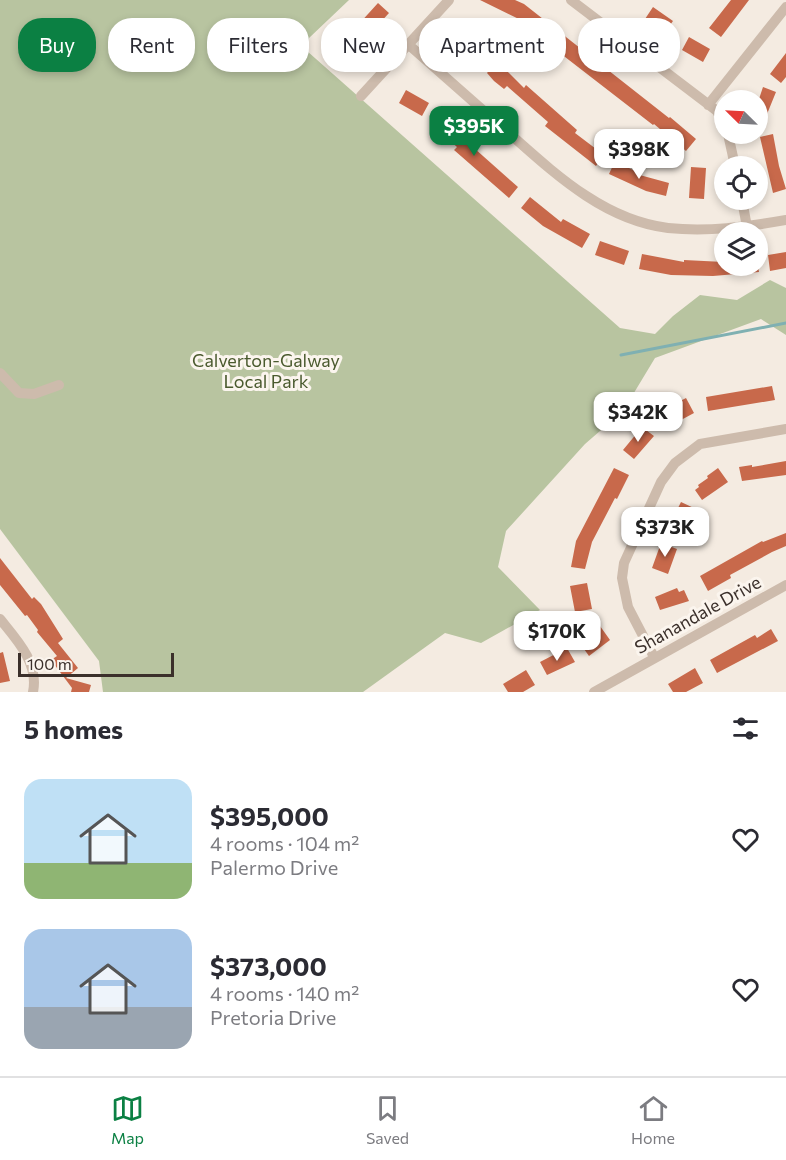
<!DOCTYPE html>
<html lang="en">
<head>
<meta charset="utf-8">
<style>
  :root { --surface:#fff; --page:#f2f2f3; --text:#2b2b33; --muted:#7c7c81; --line:#e1e1e2; --accent:#0b8043 }
  body { margin:0; font-family:Commissioner,sans-serif; background:var(--page); color:var(--text); height:100vh; display:flex; flex-direction:column; font-size:22px; white-space:nowrap }
  * { box-sizing:border-box; margin:0 }
  p { font-size:20px; color:var(--muted) }
  .icon { flex:none; width:33px; height:33px; fill:none; stroke:currentColor; stroke-width:2; stroke-linecap:round; stroke-linejoin:round }
  .map { position:relative; height:692px; overflow:hidden }
  .panel { display:flex; flex-direction:column; background:var(--surface); flex:1 }
  .panel>* { flex:none }
  .top-card { position:absolute; left:18px; top:18px; width:750px; height:54px; display:flex; gap:12px }
  .needle { width:39px; rotate:294deg }
  .controls { position:absolute; left:714px; top:90px; display:grid; gap:12px }
  .controls a { display:grid; place-items:center; width:54px; height:54px; border-radius:50%; background:var(--surface); box-shadow:0 3px 9px #0003; font-size:30px }
  .scale { position:absolute; left:18px; bottom:15px; width:156px; box-sizing:border-box; padding-left:6px; border:3px solid #3b302b; border-top:0; font-size:16px; line-height:21px; white-space:nowrap; color:#3b302b; -webkit-text-stroke:4px #fbf5ee; paint-order:stroke }
  .price { position:absolute; translate:-50% -51px; padding:0 14px; border-radius:12px; background:#fff; color:#222; font-size:20px; line-height:39px; filter:drop-shadow(0 2px 3px #0008) }
  .price::after { content:''; position:absolute; left:50%; top:36px; width:18px; height:14px; margin-left:-9px; background:inherit; clip-path:polygon(0 0,100% 0,50% 100%) }
  .price.on { background:var(--accent); color:#fff }
  ul { padding:0; list-style:none }
  li { display:flex; align-items:center; gap:18px; height:150px; padding:0 24px }
  li span { display:grid; place-items:center; flex:none; width:168px; height:120px; border-radius:18px; color:#555 }
  li>.icon { margin-inline-start:auto }
  span .icon { width:72px; height:72px; fill:#fffc; stroke-width:1 }
  li b { font-size:26px }
  h2 { display:flex; justify-content:space-between; align-items:center; height:72px; padding:0 24px; font-size:26px }
  .pill { padding:0 21px; border-radius:24px; background:var(--surface); box-shadow:0 3px 9px #0003; font-size:21px; line-height:54px }
  .pill.on { background:var(--accent); color:#fff }
  .menu { display:flex; justify-content:space-around; align-items:center; height:84px; border-top:2px solid var(--line); background:var(--surface); font-size:16px; color:var(--muted) }
  .menu a { display:grid; justify-items:center; gap:3px }
  .menu .on { color:var(--accent) }
  .map>svg:first-child { display:block }
</style>
</head>
<body>
<div class="map">
<svg width="786" height="692" viewBox="0 0 786 692">
  <rect width="100%" height="100%" fill="#f4ebe1"/>
  <path fill="#b8c4a0" d="M0,0h349l-40,38 -2,13 313,277 35,6 18,-18 27,-21 37,5 33,-20 16,8v47l-25,-16 -106,39 -32,53 -38,33 -79,87 -8,36 42,43 -59,33 -36,-10 -82,59h-260l-4,-31 -99,-132z"/>
  <g fill="none" stroke-linecap="round" stroke-linejoin="round">
    <path stroke="#7fb0b2" stroke-width="3" d="M621,355l165,-32"/>
  </g>
  <path fill="#c8694b" d="M480,0h35l9,4 145,114 1,-1 26,22 -10,12 -32,-27 -1,1 -128,-99 2,-3z
    M731,0h18l-28,37 -12,-9z
    M378,3l11,10 -50,55 -11,-10z
    M653,7l20,14 -9,12 -19,-14z
    M472,20l12,8 -17,27 -11,-8z
    M689,37l21,12 -7,13 -21,-12z
    M786,53v24l-5,6 -11,-9z
    M497,61l27,27 2,-3 51,45 -2,3 29,22 -8,11 -51,-40 3,-4 -41,-36 -3,3 -10,-8 -7,-8z
    M763,87l13,5 -11,27 -7,-3v-14z
    M406,90l23,13 -7,13 -23,-13z
    M440,113l18,16 -2,3 62,55 -9,11 -55,-48 3,-3 -26,-23z
    M773,134l6,32 7,23 -13,4 -13,-56z
    M615,161l22,11 -1,2 33,9 -3,13 -20,-5 -37,-17z
    M691,167l15,1 -2,31 -15,-1z
    M530,197l31,25 2,-3 27,15 -8,14 -39,-22 -22,-18z
    M600,241l29,10 -5,14 -29,-10z
    M786,252v16l-16,3 -2,-16z
    M642,254l42,8v-2l40,2v4h34l1,6 -46,4 -42,-1 -32,-6z
    M772,386l3,14 -67,11 -2,-14z
    M686,398l8,15 -13,7 -1,-3 -16,9 -7,-13z
    M642,427l12,9 -20,23 -11,-9z
    M786,461v14l-44,6 -3,-14 13,-2v2z
    M614,468l15,7 -12,24 -2,-1 -23,44 -7,27 -14,-2 5,-26z
    M718,468l10,14 -26,18 -7,-10 4,-3 -1,-2 10,-7 -1,-2z
    M681,502l15,7 -13,28 -12,-6 7,-16 -3,-1z
    M786,533v13l-14,6 -42,23 1,3 -23,13 -8,-15 62,-35 1,1z
    M661,543l16,6 -9,25 -16,-6z
    M0,558l32,41 2,-2 7,7 22,35 -5,4 20,25 -12,10 25,7 -2,7h-18l1,-4 -21,-28 6,-4 -20,-24 1,-2 -11,-15 -2,1 -25,-31z
    M587,583l5,26 -17,3 -5,-26z
    M677,588l2,4 5,-2 5,11 -29,9 -5,-13z
    M600,626l10,14 -21,16 -10,-14z
    M771,629l7,12 -61,32 -7,-13 45,-25 2,3z
    M567,648l8,14 -28,13 -7,-13z
    M3,652l7,29 -10,2v-30z
    M695,668l8,15 -17,9h-13l-5,-8z
    M526,670l9,15 -12,7h-15l-5,-8z"/>
  <g fill="none" stroke-linecap="round" stroke-linejoin="round">
    <path stroke="#cdbbac" stroke-width="10" d="M571,0l146,111 7,15
      M409,45c31,27 62,55 93,82 48,42 99,93 166,101 40,4 78,-1 118,-8
      M361,96l88,-96
      M708,105l78,-98
      M728,134l7,32
      M742,200l5,27
      M0,373l19,20 15,1 25,-9
      M0,619c17,21 39,44 33,73
      M654,657l-26,-50 -6,-29 2,-15 37,-81 14,-19 25,-19 86,-15
      M594,692l192,-107"/>
  </g>
  <g text-anchor="middle" stroke-width="6" stroke-linejoin="round" paint-order="stroke">
    <g font-size="18" fill="#4a5a2e" stroke="#fbf5ee">
      <text x="266" y="367">Calverton-Galway<tspan x="266" dy="21">Local Park</tspan></text>
    </g>
    <g font-size="18" fill="#3b302b" stroke="#fbf5ee">
      <text transform="translate(698 615) rotate(-29)" y="6">Shanandale Drive</text>
    </g>
  </g>
</svg>
<div class="controls">
<a><svg class="needle" viewBox="-14 -14 28 28"><path d="M0-13l5 13h-10z" fill="#e53935"/><path d="M0 13l5-13h-10z" fill="#7c7c81"/></svg></a>
<a><svg class="icon" aria-label="locate" viewBox="0 0 24 24"><circle cx="12" cy="12" r="6"/><path d="M12 2v4M12 18v4M2 12h4M18 12h4"/></svg></a>
<a><svg class="icon" aria-label="layers" viewBox="0 0 24 24"><path d="M12 4l9 5-9 5-9-5zM3 14l9 5 9-5"/></svg></a>
</div>
<div class="scale">100 m</div>
<b class="price on" style="left:474px;top:157px">$395K</b>
<b class="price" style="left:639px;top:180px">$398K</b>
<b class="price" style="left:638px;top:443px">$342K</b>
<b class="price" style="left:665px;top:558px">$373K</b>
<b class="price" style="left:557px;top:662px">$170K</b>
<div class="top-card">
<a class="pill on">Buy</a>
<a class="pill">Rent</a>
<a class="pill">Filters</a>
<a class="pill">New</a>
<a class="pill">Apartment</a>
<a class="pill">House</a>
</div>
</div>
<section class="panel">
<h2>5 homes<svg class="icon" aria-label="filters" viewBox="0 0 24 24"><path d="M4 7h16M4 17h16"/><circle cx="9" cy="7" r="2"/><circle cx="15" cy="17" r="2"/></svg></h2>
<ul>
<li><span style="background:linear-gradient(#bfe0f5 70%,#8fb573 0)"><svg class="icon" aria-label="home" viewBox="0 0 24 24"><path d="M3 11l9-7 9 7M6 9v11h12V9"/></svg></span><div><b>$395,000</b><p>4 rooms · 104 m²</p><p>Palermo Drive</p></div><svg class="icon" aria-label="heart" viewBox="0 0 24 24"><path d="M12 20l-8-8c-3-5 5-10 8-4 3-6 11-1 8 4z"/></svg></li>
<li><span style="background:linear-gradient(#a9c7e8 65%,#9aa5b1 0)"><svg class="icon" aria-label="home" viewBox="0 0 24 24"><path d="M3 11l9-7 9 7M6 9v11h12V9"/></svg></span><div><b>$373,000</b><p>4 rooms · 140 m²</p><p>Pretoria Drive</p></div><svg class="icon" aria-label="heart" viewBox="0 0 24 24"><path d="M12 20l-8-8c-3-5 5-10 8-4 3-6 11-1 8 4z"/></svg></li>
</ul>
</section>
<nav class="menu">
<a class="on"><svg class="icon" aria-label="map" viewBox="0 0 24 24"><path d="M3 6l6-2 6 2 6-2v14l-6 2-6-2-6 2zM9 4v14M15 6v14"/></svg>Map</a>
<a><svg class="icon" aria-label="saved" viewBox="0 0 24 24"><path d="M7 4h10v16l-5-4-5 4z"/></svg>Saved</a>
<a><svg class="icon" aria-label="home" viewBox="0 0 24 24"><path d="M3 11l9-7 9 7M6 9v11h12V9"/></svg>Home</a>
</nav>
</body>
</html>
